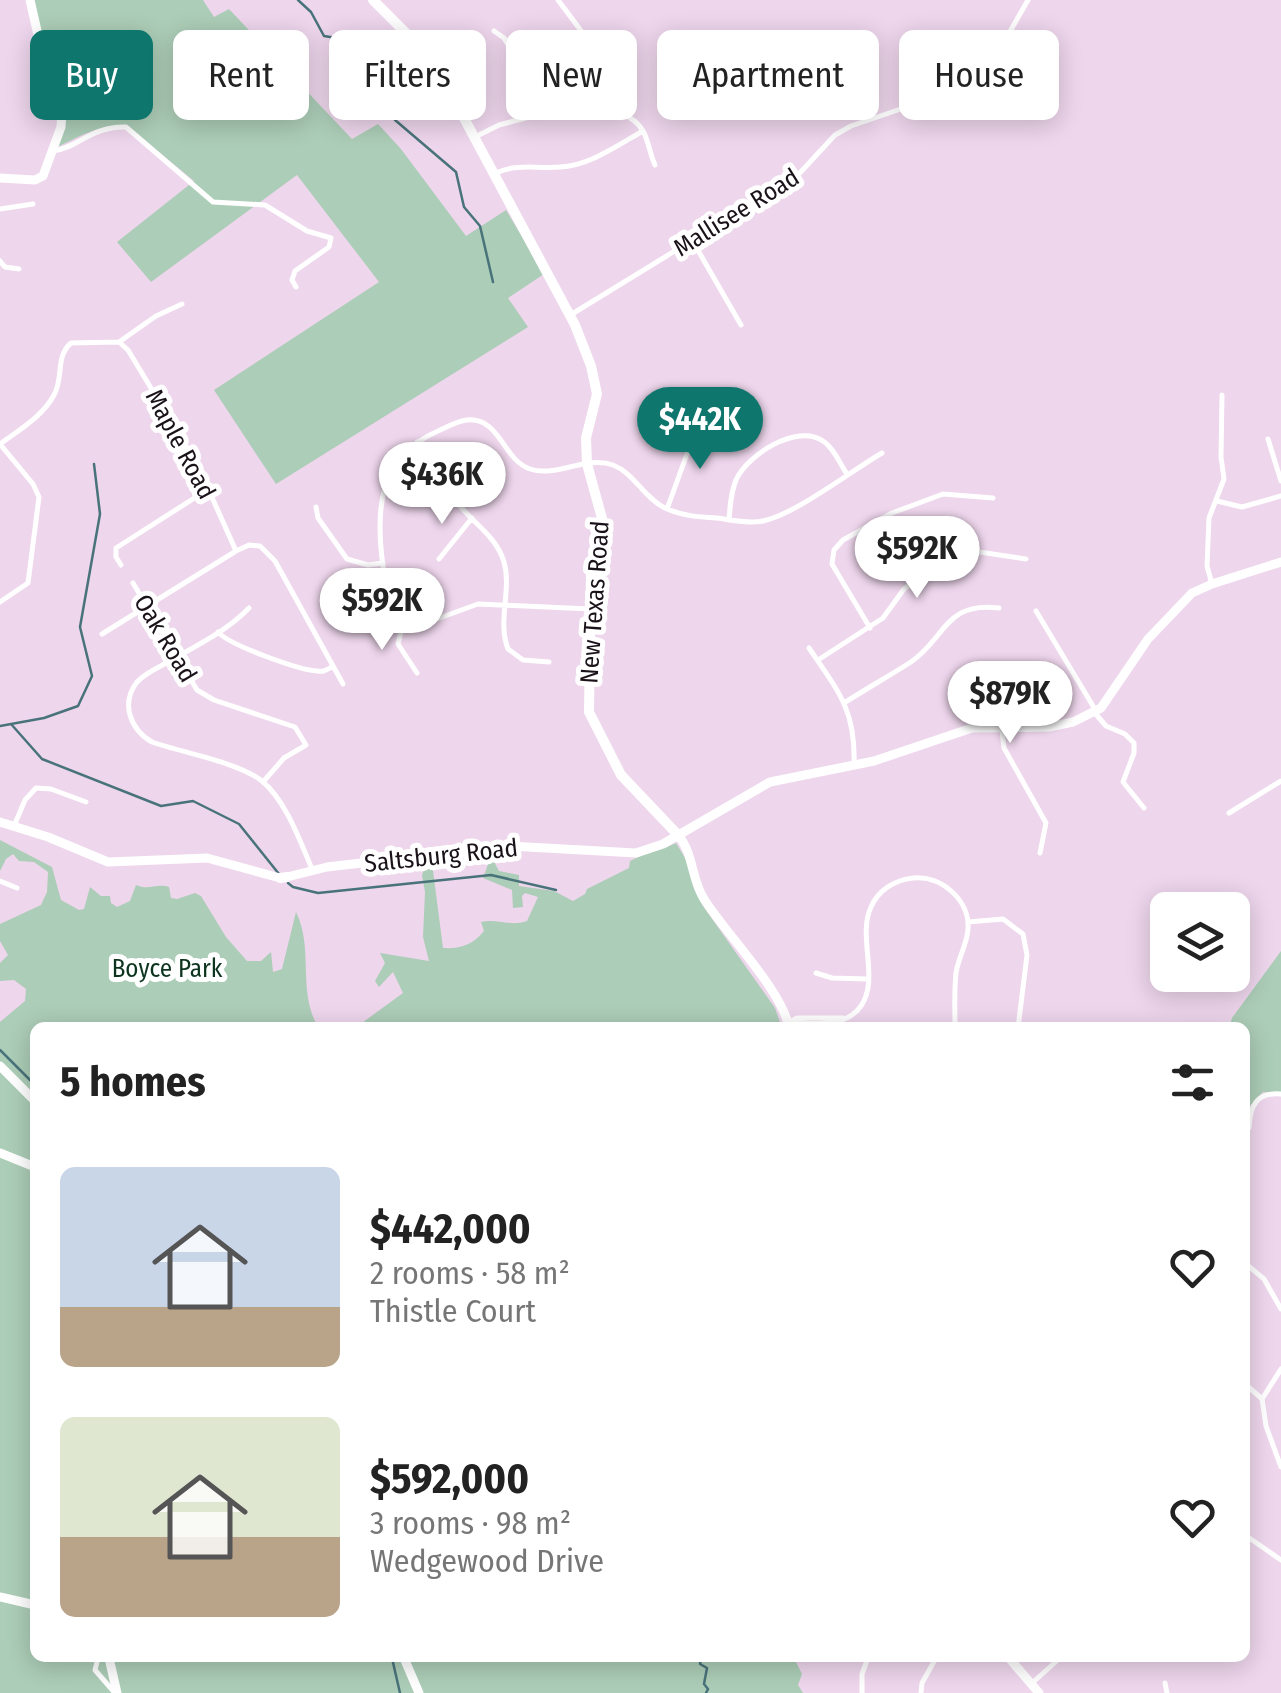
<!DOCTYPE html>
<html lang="en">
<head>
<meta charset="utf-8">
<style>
  :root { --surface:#fff; --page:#f6f6f6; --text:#222; --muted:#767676; --accent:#0f766e }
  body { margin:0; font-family:"Fira Sans Condensed",sans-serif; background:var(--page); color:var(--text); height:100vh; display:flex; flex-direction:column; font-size:38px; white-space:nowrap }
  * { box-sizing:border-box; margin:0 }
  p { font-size:32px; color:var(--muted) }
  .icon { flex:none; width:55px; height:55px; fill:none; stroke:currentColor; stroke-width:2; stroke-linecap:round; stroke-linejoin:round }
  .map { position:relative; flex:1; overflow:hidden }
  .side { position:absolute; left:30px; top:1022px; width:1220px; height:640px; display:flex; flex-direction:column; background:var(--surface); border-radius:15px; box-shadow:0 5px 25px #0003 }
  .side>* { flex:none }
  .guide { position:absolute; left:30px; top:30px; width:1222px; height:90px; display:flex; gap:20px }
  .buttons { position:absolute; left:1150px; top:892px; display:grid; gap:20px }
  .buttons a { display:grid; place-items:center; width:100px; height:100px; border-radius:15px; background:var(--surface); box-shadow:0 5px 25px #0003; font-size:50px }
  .price { position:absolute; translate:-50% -85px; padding:0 22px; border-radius:35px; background:#fff; color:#222; font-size:32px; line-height:65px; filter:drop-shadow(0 2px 5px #0008) }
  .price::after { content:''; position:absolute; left:50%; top:60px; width:30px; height:22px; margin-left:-15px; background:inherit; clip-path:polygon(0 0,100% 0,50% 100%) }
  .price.on { background:var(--accent); color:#fff }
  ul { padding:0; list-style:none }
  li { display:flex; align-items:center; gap:30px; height:250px; padding:0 30px }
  li span { display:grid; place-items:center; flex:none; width:280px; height:200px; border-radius:15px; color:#555 }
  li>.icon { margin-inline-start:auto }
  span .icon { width:120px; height:120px; fill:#fffc; stroke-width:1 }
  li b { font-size:42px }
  h2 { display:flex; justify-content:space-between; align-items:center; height:120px; padding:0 30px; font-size:42px }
  .chip { padding:0 35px; border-radius:15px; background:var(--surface); box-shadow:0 5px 25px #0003; font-size:35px; line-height:90px }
  .chip.on { background:var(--accent); color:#fff }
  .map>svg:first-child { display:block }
</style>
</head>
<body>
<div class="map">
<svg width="1281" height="1693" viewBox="0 0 1281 1693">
  <rect width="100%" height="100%" fill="#eed6ec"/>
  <path fill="#accdb7" d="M33,0h170l11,17 15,-8 123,130 26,-15 23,25 65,87 40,-26 38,64 -36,24 20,29 -252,157 -62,-94 165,-108 -82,-107 -146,107 -34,-40 77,-61 -65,-54c-24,-6 -50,10 -72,20l8,-32 -20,-60z
    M0,840l52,27 9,33 18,10 5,-1 6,-22 11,9h9l1,7 6,4 13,-6 6,-16c12,6 21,-2 33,2l2,11 6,1 18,-6 6,3 25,41 21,24h14l10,-9 2,20 9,-3 14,-57c18,36 1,79 22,115l-283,1v630h759l8,16 -4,11 5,8h-803v-671l25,-21 1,-12 -12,-9 -14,1v-18l8,-8 -8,-14v-17l41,-19 6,-13 1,-20 -14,-10 -15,-1 -6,-7 -7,5 -6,12z
    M676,843l11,18 6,25 10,20 72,102 7,20h-427l48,-35 -10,-21 -14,15 -4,-6 10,-18 -5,-10 49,8 -6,-24 2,-45 -3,-17 2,-6 8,-6 11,85c17,1 30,-3 41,-17l-3,-9c16,-4 29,5 46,-1l11,-24 -13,-4 -3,3 1,11 -10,1 -1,-18 -29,-12 8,-22 8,15 20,4v11l35,5 19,10 12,-7 2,-5 42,-21 1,-7c15,-8 30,-10 46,-18z
    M1281,951v142l-18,-1 -14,15 -4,-1v-78h-16l3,-10z"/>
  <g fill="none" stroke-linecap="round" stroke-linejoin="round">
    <path stroke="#49737a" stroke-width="2.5" d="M298,0l13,12 13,24c27,3 39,12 53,36l-3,10 16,11 5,27 61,52 8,35 16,19 13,56
      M11,724l31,35 119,47 32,-5 46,23 40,50
      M0,726l44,-8 34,-12 14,-30 -12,-49 20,-113 -6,-50
      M288,883l5,4 25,6 173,-18 65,15
      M0,1050l35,35
      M392,1658l8,35
      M701,1658l-1,6 7,4 -3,16 4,5 -2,4"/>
    <path stroke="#fff" stroke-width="5" d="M494,31l10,7 16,27 23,13 17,22
      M630,118c19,11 17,30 25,47
      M475,137l24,-12 38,-10 58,-41 2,-22 -39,-52
      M53,151c25,-3 38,-25 73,-24l87,75 52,3 42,26 24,7 -2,9 -34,24 -3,9 4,7
      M496,173c22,-10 40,-4 64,-6 29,-1 58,-22 83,-36
      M0,209l33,-5
      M692,240l49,85
      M0,261l5,6 14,2
      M572,314l225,-138 38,-41 16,-9 120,-41 21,-22 36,-63
      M119,342l9,8 70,116 38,85
      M119,342l37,-26 26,-12
      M1268,439l13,42
      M417,442c13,19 25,40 39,59 16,22 40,34 48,61 8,28 -7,59 4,87l15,11 26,2
      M0,444l33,40 6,13 -11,86 -28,19
      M0,444c19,-14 43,-28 54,-49 10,-18 1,-38 17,-52l48,-1
      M1217,501l25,6 39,-11
      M316,507l2,11 29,41 21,6 15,-2
      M667,509l20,-55 25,-33
      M729,520c1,-14 2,-28 7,-40 11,-25 61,-57 87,-39 11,7 17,23 24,33
      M439,559l33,-41
      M121,565l-5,-8v-9l91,-58
      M133,583l64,107 17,10 81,27 11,18 -22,13 -21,24
      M1212,584l-5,-18 2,-48 15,-39 -3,-22 1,-62
      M249,608c-22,23 -52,37 -79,53 -11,6 -25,12 -33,21 -17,22 -6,48 15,60 31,11 86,20 110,39 24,20 38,60 50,88
      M590,609l-112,-5 -55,20 -25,-9c-14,-14 -12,-30 -15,-49 -8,-58 -4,-109 55,-135 9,-4 19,-10 29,-11 33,-3 36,40 63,49 27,9 56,-14 83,-4 21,8 31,33 52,43 17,8 34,9 52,10 15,2 32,6 46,3 33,-7 88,-50 119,-68
      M1036,611l60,100
      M404,620l-6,24 19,29
      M870,628l-38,-64 2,-14 9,-10 49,-27 51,-19 50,4
      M218,632c11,13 81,38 99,39 7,1 9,-1 15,-4
      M102,634l134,-83 13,-6 11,1 15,15 68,123
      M809,648c30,44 47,63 45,117
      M818,660l65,-42 21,-29 47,-36 15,-3 60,9
      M844,703c22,-14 45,-27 67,-41 35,-24 34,-61 88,-54
      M1094,712l12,14 19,8 9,9v10l-11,29 21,26
      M1002,730l2,18 42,75 -6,30
      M1229,813l52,-32
      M14,826l11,-26 11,-12 15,1 35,13
      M0,881l17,7
      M968,922l35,-3 20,15 4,21 -9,73
      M816,973l16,5 35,1
      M789,1022c24,2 57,6 72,-16 19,-28 -4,-69 10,-99 7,-17 24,-27 42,-29 28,-3 57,22 55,51 -1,16 -10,29 -12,44 -2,18 -1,37 -1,55
      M789,1022l8,-4h46
      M1249,1128c1,-22 7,-36 32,-34
      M1245,1263l19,16 17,30
      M1281,1369l-19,30 4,27 15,41
      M1245,1384l16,14
      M1245,1535l36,25
      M98,1658l-3,12 19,22
      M1165,1683l2,10
      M1031,1684l29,-26
      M862,1693v-19l6,-16
      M921,1693l1,-10 14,-25"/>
    <path stroke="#fff" stroke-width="9" d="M0,178l35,2 8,-4 18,-49 1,-17 -3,-17 -16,-36 -13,-57
      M0,822l48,15 60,25 99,-4 73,20
      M678,835c16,19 13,44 26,64 21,34 79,92 85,129
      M287,877l40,-10 182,-21 127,7 27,-9 107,-62 104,-21 98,-33 77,-1 24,-5 28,-14 47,-69 44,-46 20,-9 69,-22
      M0,1066l35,35
      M0,1153l35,14
      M0,1597l35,8
      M109,1658l8,35
      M404,1658l15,35
      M1009,1658l30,35"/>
    <path stroke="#fff" stroke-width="10" d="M373,0l45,45 24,32 133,248 16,41 6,28 -11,44 1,26 16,58 -12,50 -2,140 32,63 57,60
      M280,878l7,-1"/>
  </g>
  <g text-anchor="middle" stroke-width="10" stroke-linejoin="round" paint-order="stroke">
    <g font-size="25" fill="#1a1219" stroke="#fff">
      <text transform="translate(736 212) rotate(-32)" y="9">Mallisee Road</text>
      <text transform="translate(181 444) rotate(62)" y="9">Maple Road</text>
      <text transform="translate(594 602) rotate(-86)" y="9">New Texas Road</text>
      <text transform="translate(166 638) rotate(59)" y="9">Oak Road</text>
      <text transform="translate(441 855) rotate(-6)" y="9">Saltsburg Road</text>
    </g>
    <g font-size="25" fill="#0d341f" stroke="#fff">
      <text x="167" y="977">Boyce Park</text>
    </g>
  </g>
</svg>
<div class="buttons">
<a><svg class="icon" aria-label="layers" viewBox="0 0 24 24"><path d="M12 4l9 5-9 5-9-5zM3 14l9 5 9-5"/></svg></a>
</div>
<b class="price on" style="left:700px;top:472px">$442K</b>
<b class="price" style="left:442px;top:527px">$436K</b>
<b class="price" style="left:917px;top:601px">$592K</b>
<b class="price" style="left:382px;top:653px">$592K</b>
<b class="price" style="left:1010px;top:746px">$879K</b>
<div class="guide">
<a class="chip on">Buy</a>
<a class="chip">Rent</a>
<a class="chip">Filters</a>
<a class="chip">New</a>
<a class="chip">Apartment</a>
<a class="chip">House</a>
</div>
<section class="side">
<h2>5 homes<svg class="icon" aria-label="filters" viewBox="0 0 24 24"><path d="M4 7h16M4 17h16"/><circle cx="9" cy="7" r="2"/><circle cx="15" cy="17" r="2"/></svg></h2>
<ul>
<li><span style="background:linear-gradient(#c9d6e8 70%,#b9a48a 0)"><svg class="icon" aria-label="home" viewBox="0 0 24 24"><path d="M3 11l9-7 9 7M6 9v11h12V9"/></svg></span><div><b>$442,000</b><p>2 rooms · 58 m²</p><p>Thistle Court</p></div><svg class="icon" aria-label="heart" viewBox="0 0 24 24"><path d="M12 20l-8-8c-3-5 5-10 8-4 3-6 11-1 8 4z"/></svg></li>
<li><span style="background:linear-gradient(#dfe7d0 60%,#b9a48a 0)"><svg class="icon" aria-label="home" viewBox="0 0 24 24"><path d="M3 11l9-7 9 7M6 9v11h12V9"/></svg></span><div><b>$592,000</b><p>3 rooms · 98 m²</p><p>Wedgewood Drive</p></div><svg class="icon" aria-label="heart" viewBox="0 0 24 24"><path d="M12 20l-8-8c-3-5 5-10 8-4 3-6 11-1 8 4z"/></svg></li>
</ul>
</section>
</div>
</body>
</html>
